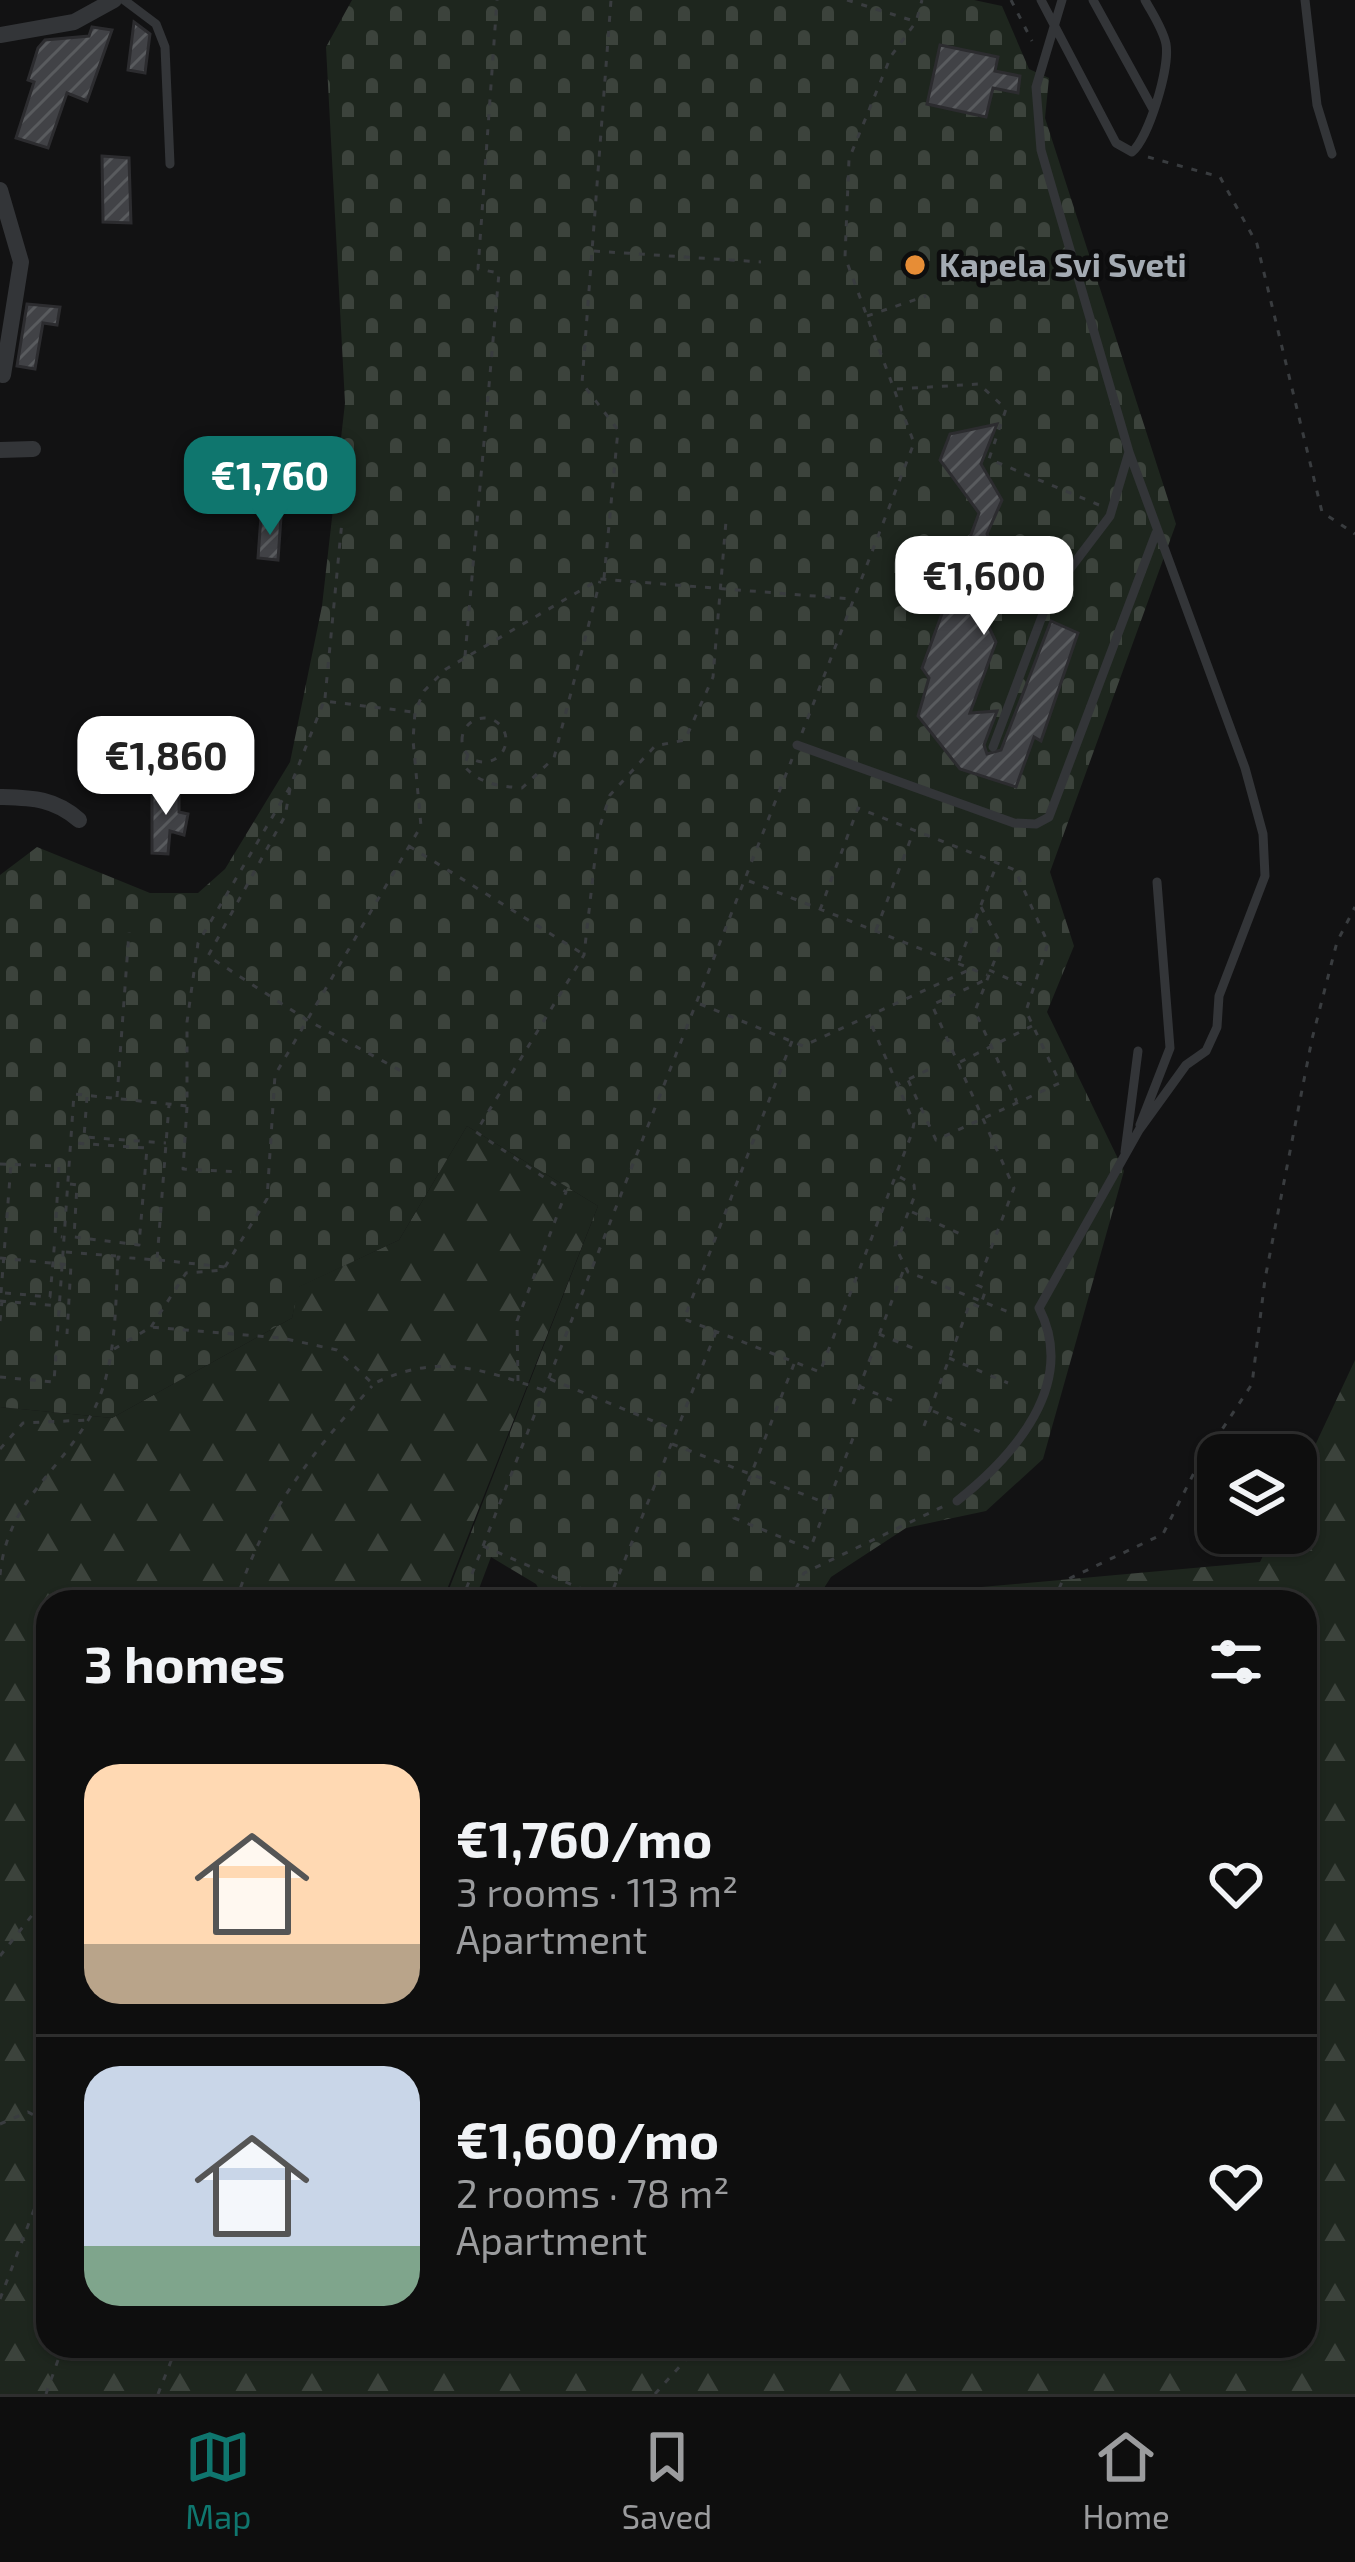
<!DOCTYPE html>
<html lang="en">
<head>
<meta charset="utf-8">
<style>
  :root { --surface:#0e0e0e; --page:#1c1c1c; --text:#f1f3f6; --muted:#9b9c9e; --line:#2e2e2e; --accent:#0f766e }
  body { margin:0; font-family:"Exo 2",sans-serif; background:var(--page); color:var(--text); height:100vh; display:flex; flex-direction:column; font-size:45px; white-space:nowrap }
  * { box-sizing:border-box; margin:0 }
  p { font-size:39px; color:var(--muted) }
  .icon { flex:none; width:66px; height:66px; fill:none; stroke:currentColor; stroke-width:2; stroke-linecap:round; stroke-linejoin:round }
  .map { position:relative; flex:1; overflow:hidden }
  .panel { position:absolute; left:36px; top:1590px; width:1281px; height:768px; display:flex; flex-direction:column; background:var(--surface); border-radius:36px; box-shadow:0 3px 9px #0004,0 0 0 3px var(--line) }
  .panel>* { flex:none }
  .tools { position:absolute; left:1197px; top:1434px; display:grid; gap:24px }
  .tools a { display:grid; place-items:center; width:120px; height:120px; border-radius:24px; background:var(--surface); box-shadow:0 3px 9px #0004,0 0 0 3px var(--line); font-size:60px }
  .price { position:absolute; translate:-50% -102px; padding:0 27px; border-radius:24px; background:#fff; color:#222; font-size:39px; line-height:78px; filter:drop-shadow(0 3px 6px #0008) }
  .price::after { content:''; position:absolute; left:50%; top:72px; width:36px; height:27px; margin-left:-18px; background:inherit; clip-path:polygon(0 0,100% 0,50% 100%) }
  .price.on { background:var(--accent); color:#fff }
  ul { padding:0; list-style:none }
  li { display:flex; align-items:center; gap:36px; height:300px; padding:0 48px }
  li+li { border-top:3px solid var(--line) }
  li span { display:grid; place-items:center; flex:none; width:336px; height:240px; border-radius:36px; color:#555 }
  li>.icon { margin-inline-start:auto }
  span .icon { width:144px; height:144px; fill:#fffc; stroke-width:1 }
  li b { font-size:51px }
  h2 { display:flex; justify-content:space-between; align-items:center; height:144px; padding:0 48px; font-size:51px }
  .tab-bar { display:flex; justify-content:space-around; align-items:center; height:168px; border-top:3px solid var(--line); background:var(--surface); font-size:33px; color:var(--muted) }
  .tab-bar a { display:grid; justify-items:center; gap:6px }
  .tab-bar .on { color:var(--accent) }
  .map>svg:first-child { display:block }
</style>
</head>
<body>
<div class="map">
<svg width="1355" height="2394" viewBox="0 0 1355 2394">
  <defs>
    <pattern id="forest-firs" width="22" height="20" patternUnits="userSpaceOnUse" patternTransform="scale(3)"><rect width="22" height="20" fill="#1e261e"/><path d="M5 1l3.5 6h-7zM16 11l3.5 6h-7z" fill="#3c433c"/></pattern>
    <pattern id="cemetery-stones" width="16" height="16" patternUnits="userSpaceOnUse" patternTransform="scale(3)"><rect width="16" height="16" fill="#1e261e"/><path d="M2 7V4a2 2 0 0 1 4 0v3zM10 15v-3a2 2 0 0 1 4 0v3z" fill="#3c433c"/></pattern>
    <pattern id="building-hatch" width="6" height="6" patternUnits="userSpaceOnUse" patternTransform="scale(3)"><rect width="6" height="6" fill="#414246"/><path d="M-1 1l2-2M0 6l6-6M5 7l2-2" fill="none" stroke="#595b5e"/></pattern>
  </defs>
  <rect width="100%" height="100%" fill="#121213"/>
  <path fill="url(#forest-firs)" d="M467,1126l131,80 -156,396h-394v744h1257v-744h-491l446,-40 14,-29h22v-47l59,-126v1034h-1355v-987l112,11 180,-100 6,-31 101,-47z"/>
  <path fill="url(#cemetery-stones)" d="M352,0h622l28,6 27,63 20,9 -4,40 131,406 -126,348 24,74 -27,66 77,159 -81,288 -57,52 -80,17 -75,49 -16,25h-269l-10,-18 -45,-27 -17,45h-30l154,-396 -131,-80 -68,114 -100,47 -7,31 -180,100 -112,-11v-532l37,-28 113,46h48l27,-24 65,-107 32,-156 23,-203 -19,-356z"/>
  <path fill="url(#building-hatch)" stroke="#2c2c2f" stroke-width="3" d="M134,22l16,12 -5,39 -17,-3z
    M92,27l20,3 -25,71 -20,-8 -19,55 -32,-10 18,-56 -6,-2 10,-32 7,-8 44,-4z
    M940,45l58,12 -3,14 25,5 -2,17 -25,-5 -7,29 -59,-13z
    M102,156l27,2 2,65 -28,-1z
    M27,304l33,3 -3,18 -14,-2 -8,46 -18,-3z
    M997,424l-16,40 21,36 -15,34 37,63 -7,10 -21,2 -9,14 9,19 -26,71 27,-2 -13,34 3,9 14,-4 50,-129 27,12 -37,108 -7,-4 -18,50 -56,-18 -42,-53 11,-38 -7,-10 57,-155 -39,-53 10,-26z
    M261,516l20,1 -3,43 -20,-2z
    M152,787h27v25l9,2 -4,21 -14,-4 -2,23 -16,-1z"/>
  <g fill="none" stroke-linecap="round" stroke-linejoin="round">
    <path stroke="#393c3f" stroke-width="3" stroke-dasharray="6 9" stroke-linecap="butt" d="M847,0l67,21
      M1011,0l21,41
      M1148,157l72,20 37,67 65,268 33,22
      M594,251l167,11
      M867,316l59,-20
      M897,389l82,-5 27,25 -17,50 110,46
      M604,578l14,-148 -36,-47 29,-383
      M465,656l34,-383 -21,-4 19,-269
      M325,698l17,-177
      M462 740a22 22 0 1 1 44 0a22 22 0 1 1-44 0Z
      M802,733l112,-290 -69,-186 4,-98 42,-103 25,-34 6,-22
      M468,755l-4,11c16,18 34,20 58,22l32,-30 46,-177
      M290,789l-5,27 -77,140 99,64 98,53
      M409,846l174,108
      M749,881l238,94
      M981,907l20,37 -26,67 42,91
      M820,910l38,-102 157,62 33,73 -22,68 34,72 -124,57 -28,-60 -9,4
      M876,930l37,-97
      M959,961l38,-97
      M989,970l40,18
      M700,1004l103,42 168,-77
      M792,1041l-108,278 136,53 92,-239 2,-10 -46,-106
      M960,1062l72,-36
      M909,1079l27,-13
      M87,1097l-3,40 82,6
      M117,1097l12,-165
      M187,1107l-4,62 58,3
      M0,1164l59,2 -4,70 7,1
      M900,1177l14,8 1,10 -20,51 13,26 103,41
      M70,1184l7,1 -3,52 65,8 8,-97 -74,-5
      M912,1212l53,24
      M66,1252l50,4
      M0,1258l71,7 -4,69
      M159,1260l66,7
      M1,1293l10,-129
      M5,1293l45,4 5,-59
      M0,1301l59,5
      M0,1321l2,-20
      M151,1327l35,-54 37,-3 44,-71 8,-124 146,-249 -8,-86 2,-28 9,-21 22,-22 154,-90 252,20
      M879,1334l41,17
      M114,1349l37,-22 131,11 55,12 36,34c63,-31 106,-16 170,6
      M949,1358l59,25
      M794,1364l-60,154 76,31 45,-116
      M0,1377l54,5 20,-288 113,12v-84l11,-79 92,-156 34,-86 89,11
      M550,1379l125,51
      M518,1381l-1,-60 49,-129 -90,-60 108,-177 14,-123 12,-37 45,-49 30,-6 28,-63 13,-156
      M859,1386l41,18
      M853,1404l52,-138
      M933,1411l54,24
      M924,1426l46,-123 10,4 6,-18 -9,-4 37,-97 -82,-183 53,-25
      M672,1444l154,59
      M0,1449l23,-26 65,-3
      M483,1546l124,54
      M0,1575c7,-71 53,-97 87,-153 30,-47 28,-111 31,-165l39,3 12,-155
      M236,1602c26,-87 76,-149 136,-216
      M461,1602l331,-843
      M608,1602l108,-270
      M789,1602l15,-29 140,-67
      M1053,1602l9,-20 101,-48 33,-65 56,-85 13,-105 47,-240 25,-97 18,-35
      M0,1956l48,-61
      M0,2124l28,-12 20,11
      M0,2299l48,-126
      M46,2394l17,-48
      M158,2394l19,-48
      M655,2394l43,-48"/>
    <path stroke="#333538" stroke-width="9" d="M124,0l32,24 9,23 5,117
      M1041,0l75,143 16,9c17,-15 38,-84 34,-108 -3,-15 -14,-31 -21,-44
      M1093,0l60,109
      M1305,0l12,105 15,49
      M797,745l217,78 22,1 13,-7 107,-284
      M993,747l57,-152 60,-79 19,-64 -88,-302 -5,-63 26,-87
      M1140,1125l30,-77 -13,-166
      M1125,1152l13,-101
      M957,1501c57,-45 121,-117 82,-193l100,-178 47,-65 20,-14 11,-24 2,-31 46,-120 -2,-42 -18,-66 -116,-316"/>
    <path stroke="#333538" stroke-width="16" d="M0,35l74,-13 40,-22
      M0,190l21,72 -18,113
      M0,450l33,-1
      M0,797c32,1 54,1 79,23"/>
  </g>
  <circle fill="#e78d36" stroke="#0d0d0e" stroke-width="4.5" cx="915" cy="265" r="12"/>
  <g text-anchor="middle" stroke-width="9" stroke-linejoin="round" paint-order="stroke">
    <g font-size="33" font-weight="bold" fill="#a4abb3" stroke="#0d0d0e" text-anchor="start">
      <text x="939" y="277">Kapela Svi Sveti</text>
    </g>
  </g>
</svg>
<div class="tools">
<a><svg class="icon" aria-label="layers" viewBox="0 0 24 24"><path d="M12 4l9 5-9 5-9-5zM3 14l9 5 9-5"/></svg></a>
</div>
<b class="price on" style="left:270px;top:538px">€1,760</b>
<b class="price" style="left:984px;top:638px">€1,600</b>
<b class="price" style="left:166px;top:818px">€1,860</b>
<section class="panel">
<h2>3 homes<svg class="icon" aria-label="filters" viewBox="0 0 24 24"><path d="M4 7h16M4 17h16"/><circle cx="9" cy="7" r="2"/><circle cx="15" cy="17" r="2"/></svg></h2>
<ul>
<li><span style="background:linear-gradient(#ffd9b3 75%,#b9a48a 0)"><svg class="icon" aria-label="home" viewBox="0 0 24 24"><path d="M3 11l9-7 9 7M6 9v11h12V9"/></svg></span><div><b>€1,760/mo</b><p>3 rooms · 113 m²</p><p>Apartment</p></div><svg class="icon" aria-label="heart" viewBox="0 0 24 24"><path d="M12 20l-8-8c-3-5 5-10 8-4 3-6 11-1 8 4z"/></svg></li>
<li><span style="background:linear-gradient(#c9d6e8 75%,#7fa58c 0)"><svg class="icon" aria-label="home" viewBox="0 0 24 24"><path d="M3 11l9-7 9 7M6 9v11h12V9"/></svg></span><div><b>€1,600/mo</b><p>2 rooms · 78 m²</p><p>Apartment</p></div><svg class="icon" aria-label="heart" viewBox="0 0 24 24"><path d="M12 20l-8-8c-3-5 5-10 8-4 3-6 11-1 8 4z"/></svg></li>
</ul>
</section>
</div>
<nav class="tab-bar">
<a class="on"><svg class="icon" aria-label="map" viewBox="0 0 24 24"><path d="M3 6l6-2 6 2 6-2v14l-6 2-6-2-6 2zM9 4v14M15 6v14"/></svg>Map</a>
<a><svg class="icon" aria-label="saved" viewBox="0 0 24 24"><path d="M7 4h10v16l-5-4-5 4z"/></svg>Saved</a>
<a><svg class="icon" aria-label="home" viewBox="0 0 24 24"><path d="M3 11l9-7 9 7M6 9v11h12V9"/></svg>Home</a>
</nav>
</body>
</html>
